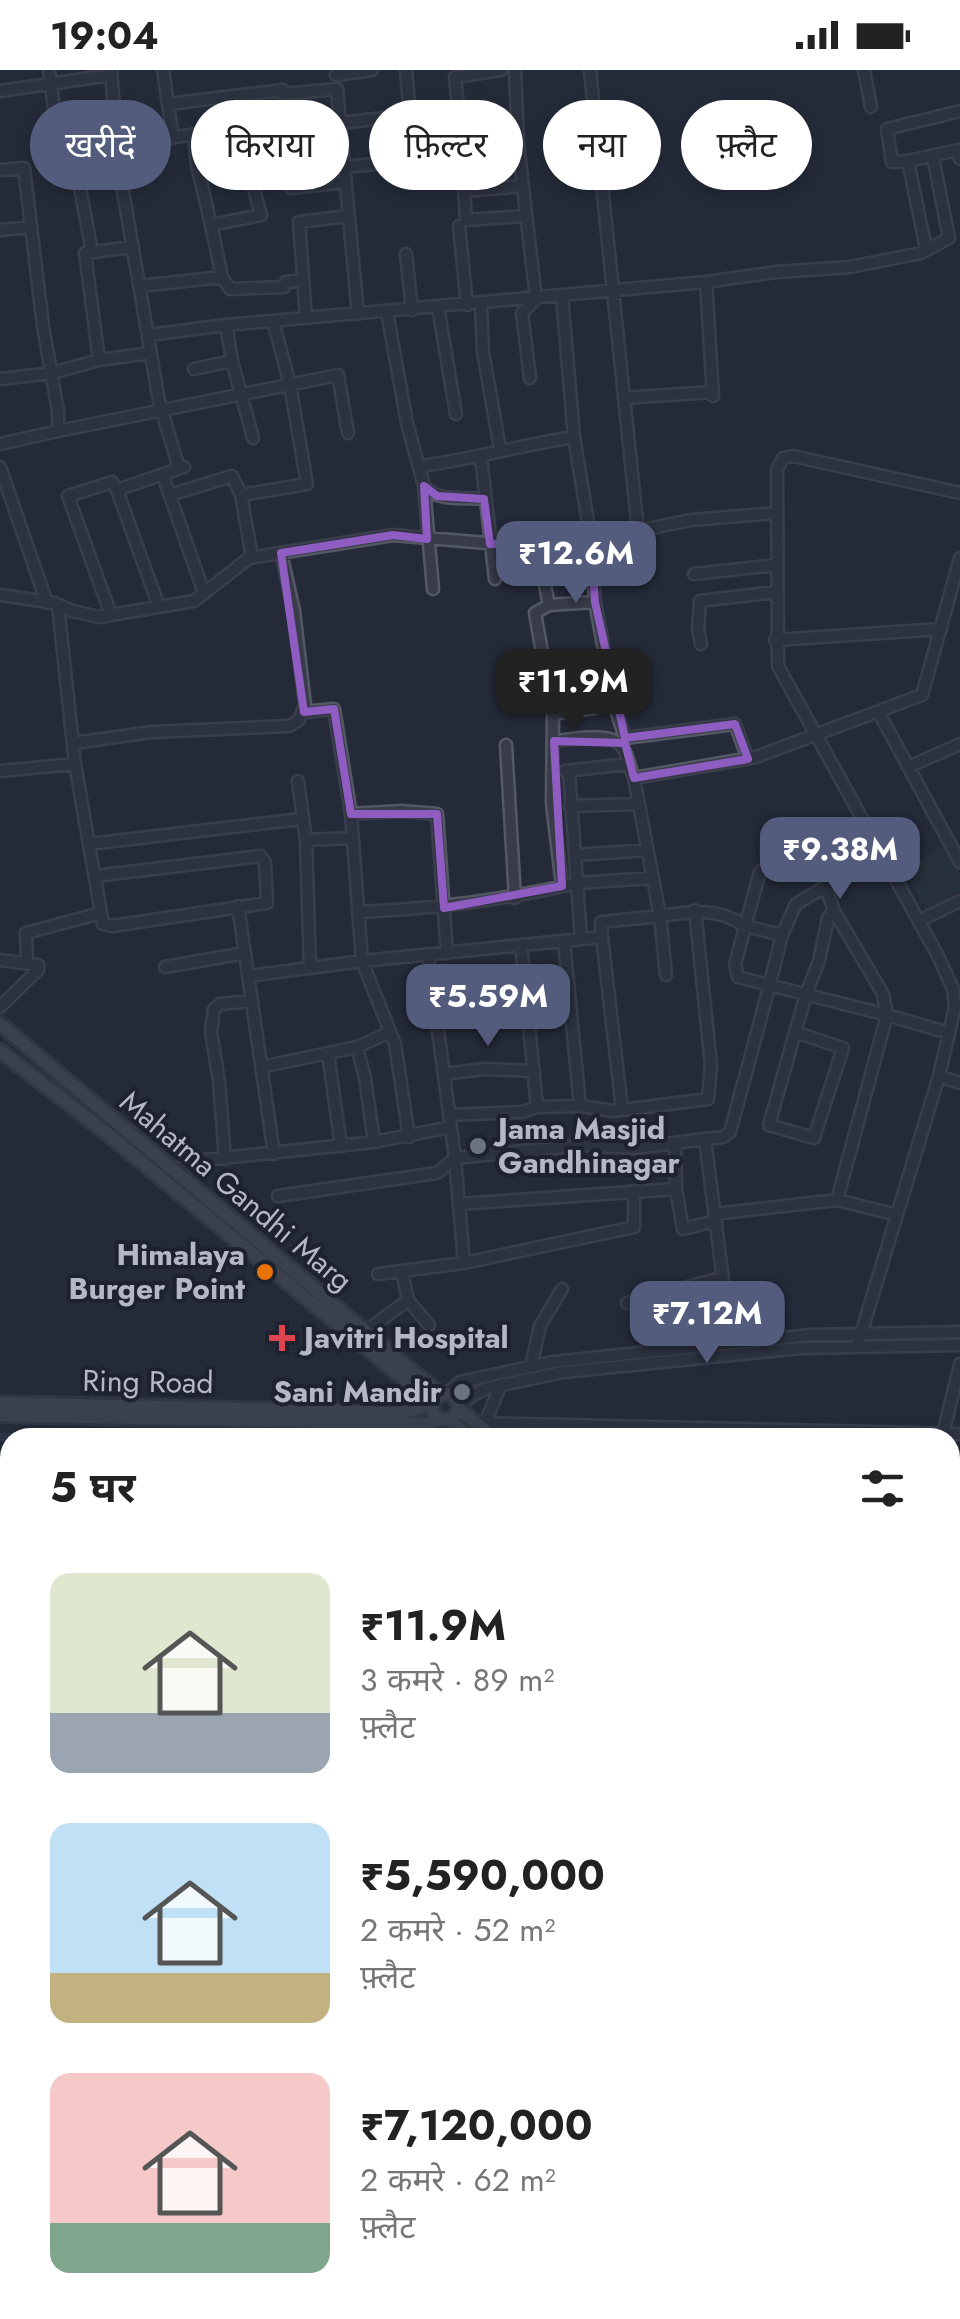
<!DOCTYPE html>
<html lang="hi">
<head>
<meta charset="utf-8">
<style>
  :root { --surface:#fff; --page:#f6f6f6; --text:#222; --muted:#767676; --accent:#545c7d }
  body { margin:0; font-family:Jost,"Noto Sans Devanagari",sans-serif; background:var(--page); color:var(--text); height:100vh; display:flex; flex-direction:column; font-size:38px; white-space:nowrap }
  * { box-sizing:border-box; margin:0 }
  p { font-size:32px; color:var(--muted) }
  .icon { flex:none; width:55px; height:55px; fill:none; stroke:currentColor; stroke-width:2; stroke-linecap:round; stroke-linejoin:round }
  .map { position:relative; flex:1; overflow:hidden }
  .sheet { position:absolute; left:0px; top:1358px; width:960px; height:892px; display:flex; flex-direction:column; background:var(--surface); border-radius:30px 30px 0 0; box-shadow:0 5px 15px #0003 }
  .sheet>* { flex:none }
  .hud { position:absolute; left:30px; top:30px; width:900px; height:90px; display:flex; gap:20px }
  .price { position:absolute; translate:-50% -85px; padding:0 22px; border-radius:20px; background:var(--accent); color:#fff; font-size:32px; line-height:65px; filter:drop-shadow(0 2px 5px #0008) }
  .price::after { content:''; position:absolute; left:50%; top:60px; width:30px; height:22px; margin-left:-15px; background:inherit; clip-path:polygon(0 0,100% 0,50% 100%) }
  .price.current { background:#222; color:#fff }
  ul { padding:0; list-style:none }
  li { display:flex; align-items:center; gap:30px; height:250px; padding:0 50px }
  li span { display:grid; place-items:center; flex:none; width:280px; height:200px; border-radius:20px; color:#555 }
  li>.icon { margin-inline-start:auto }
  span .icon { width:120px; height:120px; fill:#fffc; stroke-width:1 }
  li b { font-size:42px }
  h2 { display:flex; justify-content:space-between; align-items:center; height:120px; padding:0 50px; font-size:42px }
  .tag { padding:0 35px; border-radius:45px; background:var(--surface); box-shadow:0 5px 15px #0003; font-size:35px; line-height:90px }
  .tag.current { background:var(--accent); color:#fff }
  .status { display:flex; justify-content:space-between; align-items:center; height:70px; padding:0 50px; background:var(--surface); direction:ltr }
  .status svg { height:28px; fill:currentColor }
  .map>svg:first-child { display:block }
</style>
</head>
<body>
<div class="status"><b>19:04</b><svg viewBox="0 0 49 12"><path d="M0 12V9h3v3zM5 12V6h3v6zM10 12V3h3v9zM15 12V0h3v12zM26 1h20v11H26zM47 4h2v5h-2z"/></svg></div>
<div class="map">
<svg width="960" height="2249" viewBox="0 0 960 2249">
  <rect width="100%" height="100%" fill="#252a39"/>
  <path fill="#2b3a3e" d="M944,776l16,28v17l-34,19 -23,-41z
    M0,1937l10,20v37l-10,5z"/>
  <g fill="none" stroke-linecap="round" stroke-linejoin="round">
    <path stroke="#3d4460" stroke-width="9" d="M0,1367l22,1
      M950,1383h10"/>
    <g stroke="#545764" stroke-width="15">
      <path id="minor" d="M49,0l11,83 223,-31
        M111,0l8,98 40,233 20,67
        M163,0l5,34
        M515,0l3,74 18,155 -14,14 8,65
        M590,0l48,461
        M864,0l7,37
        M336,5l36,-5
        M0,21l111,-16
        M233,26l50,-6v4l54,-5 21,225
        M517,50l-57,6 6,94 60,-4
        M340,53l70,-8 -4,-45
        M460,56l-5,-49 46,-7
        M173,68l-5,-34 65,-8 5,32 23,87 -50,10 -14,-60 -3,-30
        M73,80l19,102
        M908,91l-16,1 -5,-33 73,-18
        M343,97l176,-16
        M0,100l24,-2 19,158 15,85v20l-58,13
        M291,118l54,-6
        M465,121l58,-5
        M211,155l11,52
        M459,156l8,79
        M0,160l31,-3
        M133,177l-48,6 14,107 52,-7
        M926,179l-18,-88 50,-11 2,9
        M406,184l6,56
        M706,212l7,114
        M140,216l82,-9 8,12 54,-2 2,-5 17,-2
        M562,226l12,141
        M481,234l2,48 17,97
        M438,237l18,107
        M387,242l20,111 17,63c13,16 40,11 60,13
        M306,248l-7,-96 49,-6
        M226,255l6,36 21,77
        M148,265l78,-10 480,-43 70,-10 74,-5 71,-14 28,-15 -16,-81
        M194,299l38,-8
        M0,309l52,-6 47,-13
        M624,328l89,-6
        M58,361l280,-56 10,58
        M481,387l14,122
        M421,396c52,-7 101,-21 153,-29l17,103 4,62 19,102 11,34 110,-14 13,35
        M0,397l47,136
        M163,406l41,117
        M424,417l9,102
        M117,420l42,117
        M170,425l62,-19 9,19 11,62
        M241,425l66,-11 -17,-99 -17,-64
        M537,476l12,59 46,-3
        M694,504l82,-9
        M0,525l55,8 17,8 27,6 95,-16 55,-43 144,-23 117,10 54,1 127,-26 85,-7
        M58,535l17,159 26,149
        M549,535l-14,8 18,101
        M111,545l-43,-119 44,-14 5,8 67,-23
        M775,570l166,-11
        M701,574l-3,-16 2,-27 76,-9
        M304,642l30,-3 17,105 11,147 33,83 14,93
        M879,643l81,149
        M554,671c17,-1 58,-11 69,7 5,8 7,20 11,30
        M73,673l79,-11 137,-6 10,-6 6,-15 -11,-94 -13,-58
        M506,675l9,153
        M908,697l52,-23
        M0,701l75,-7
        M565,701l63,-7
        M298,711l8,59 4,128
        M570,736l69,-2
        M351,744l50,-3 36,3 10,139
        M862,750l-102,52 -15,54c-27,-19 -54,-15 -85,-10l-26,-138 122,-21 166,-62 38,-137
        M306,770l45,-2
        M89,774l212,-25
        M575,785l72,-5
        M562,816l-10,-83 1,-89 42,-6
        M826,818l8,23 49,83 4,21 62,18
        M238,836l36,248
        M358,842c75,-3 147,-12 219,-29l-8,-112
        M919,851l41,-20
        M782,865l14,-31 85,-50
        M602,867l20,172
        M581,869l-4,-56 76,-5
        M564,871l16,165
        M521,875l16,162
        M428,885l27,203 9,105
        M0,890l38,5v5l-38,37
        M27,892l-1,-29 75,-20 2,11 9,2 155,-23 -2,-40 -4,-7 -166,20
        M165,897l80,-14
        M248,906l114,-15 240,-24 -1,-15 59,-6 6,59
        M795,962l48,16 -29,90 -45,-13 37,-131 13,-33 9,-43 6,-7
        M357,977l8,31 9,64
        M328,984l13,92
        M261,997l96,-20 31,-14
        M444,1004l40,-5 50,2
        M939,1006l21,7
        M449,1045l73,-3 15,-5 43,-1 34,5 94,-12 3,-34 -16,-155
        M675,1073l1,46 7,40 32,-8
        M225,1089l-6,-78 -8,-49 3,-23 6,-5 32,-3
        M174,1101l20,-10 180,-19 77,-15
        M278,1126l159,-23 18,-15 129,-13 52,3 69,-9
        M837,1130l60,15
        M459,1134l217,-15
        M714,1144l123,-14 50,-185 -149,-38 -3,-12 10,-39 37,9c-16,66 -34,131 -52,197l-7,5 -18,2 26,204
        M378,1204l86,-11 170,-36v-36
        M408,1230l21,25
        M627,1233l94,-25
        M365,1262l43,-32 -6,-29
        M857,1277l82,-271 16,-69 -2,-18 -15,-33 -160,-290 -1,-197 6,-11 10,-2 167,37
        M531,1296l9,-40 22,-37
        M446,1324l14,-12 93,-20 257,-27 150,-3
        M458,1338l15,-13 14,-7 77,-16 237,-24 159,-3
        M486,1351l15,-37
        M476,1353l484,11
        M943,1364l17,-70
        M0,1388h10
        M950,1407h10
        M0,1416l10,1
        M0,1465h10
        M0,1587h10
        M0,1644l10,-2
        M0,1666l10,-1
        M0,1732l10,-2
        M0,1799l10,-2
        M950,1926l10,8
        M950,2025l10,-13
        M0,2083l10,-5
        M950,2099l10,8
        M950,2150l10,-13
        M950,2161l10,-11
        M0,2180l10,-5
        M481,2240l13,9
        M622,2240l12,9
        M814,2240l8,9
        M920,2240l7,9
        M225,2249l13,-9
        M354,2249l5,-8
        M425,2249l6,-9
        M643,2249l6,-9
        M751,2249l22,-9
        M771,2249l23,-9"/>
    </g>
    <g stroke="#424552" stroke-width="18">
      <path id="major" d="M0,954l441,371
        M0,981l105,81 328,271
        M432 1337a13 13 0 1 1 26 0a13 13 0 1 1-26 0Z
        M0,1333l401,10 32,-10
        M458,1338l36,30
        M0,1345l401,9h28l10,-5
        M449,1350l22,18
        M950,1727l10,8
        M950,1746l10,8"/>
    </g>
    <use href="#minor" stroke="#383c49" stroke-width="10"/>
    <use href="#major" stroke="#575b69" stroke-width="12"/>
    <path stroke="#5d6172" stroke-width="2.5" stroke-dasharray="10 10" stroke-linecap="butt" d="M950,1784l10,-7
      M287,2249l13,-9"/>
  </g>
  <path d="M0 0H960V2249H0ZM424,416l13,10 47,3 6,45 101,-4 4,62 30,136 110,-14 13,35 -114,19 -9,-35 -71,-2 8,145 -118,22 -7,-94h-86l-17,-105 -30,3 -23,-159 112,-18 34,4z" fill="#252a39" fill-opacity=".55" fill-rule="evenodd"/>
  <path fill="none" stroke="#8f5dc1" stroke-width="8" stroke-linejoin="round" d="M424,416l13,10 47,3 6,45 101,-4 4,62 30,136 110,-14 13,35 -114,19 -9,-35 -71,-2 8,145 -118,22 -7,-94h-86l-17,-105 -30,3 -23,-159 112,-18 34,4z"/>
  <g fill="#6b7280" stroke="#1e212e" stroke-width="4">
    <circle cx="478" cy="1076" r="10"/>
    <circle cx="462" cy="1322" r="10"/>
  </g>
  <circle fill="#e8710a" stroke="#1e212e" stroke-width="4" cx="265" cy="1202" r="10"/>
  <path fill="#e0444e" stroke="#1e212e" stroke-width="4" d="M277 1253h10v10h10v10h-10v10h-10v-10h-10v-10h10z"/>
  <g text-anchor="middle" stroke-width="8" stroke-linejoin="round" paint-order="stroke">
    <g font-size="30" font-weight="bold" fill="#b4b7c5" stroke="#1e212e" text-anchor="start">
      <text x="498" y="1069">Jama Masjid<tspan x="498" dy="34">Gandhinagar</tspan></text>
      <text x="245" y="1195" text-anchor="end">Himalaya<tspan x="245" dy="34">Burger Point</tspan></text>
      <text x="304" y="1278">Javitri Hospital</text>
      <text x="442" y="1332" text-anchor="end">Sani Mandir</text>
    </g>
    <g font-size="30" fill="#b4b7c5" stroke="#1e212e">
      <text transform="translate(236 1121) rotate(40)" y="10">Mahatma Gandhi Marg</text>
      <text transform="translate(148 1312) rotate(1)" y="10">Ring Road</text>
    </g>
  </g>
</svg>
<b class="price" style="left:576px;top:536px">₹12.6M</b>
<b class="price current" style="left:573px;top:664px">₹11.9M</b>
<b class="price" style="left:840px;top:832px">₹9.38M</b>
<b class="price" style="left:488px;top:979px">₹5.59M</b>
<b class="price" style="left:707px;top:1296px">₹7.12M</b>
<div class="hud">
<a class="tag current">खरीदें</a>
<a class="tag">किराया</a>
<a class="tag">फ़िल्टर</a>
<a class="tag">नया</a>
<a class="tag">फ़्लैट</a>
</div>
<section class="sheet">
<h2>5 घर<svg class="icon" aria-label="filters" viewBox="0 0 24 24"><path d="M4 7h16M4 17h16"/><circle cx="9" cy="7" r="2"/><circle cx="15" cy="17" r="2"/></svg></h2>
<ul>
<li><span style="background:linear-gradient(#dfe7d0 70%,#9aa5b1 0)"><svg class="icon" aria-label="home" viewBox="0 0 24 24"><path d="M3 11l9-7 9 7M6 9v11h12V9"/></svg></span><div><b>₹11.9M</b><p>3 कमरे · 89 m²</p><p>फ़्लैट</p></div></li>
<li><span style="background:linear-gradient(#bfe0f5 75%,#c2b280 0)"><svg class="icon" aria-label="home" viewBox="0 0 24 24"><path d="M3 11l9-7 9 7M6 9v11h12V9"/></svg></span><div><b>₹5,590,000</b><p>2 कमरे · 52 m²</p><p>फ़्लैट</p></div></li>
<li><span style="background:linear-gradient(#f6c9c9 75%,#7fa58c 0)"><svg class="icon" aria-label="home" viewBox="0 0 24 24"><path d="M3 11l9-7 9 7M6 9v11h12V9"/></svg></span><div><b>₹7,120,000</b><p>2 कमरे · 62 m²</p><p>फ़्लैट</p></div></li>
</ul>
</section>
</div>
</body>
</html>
